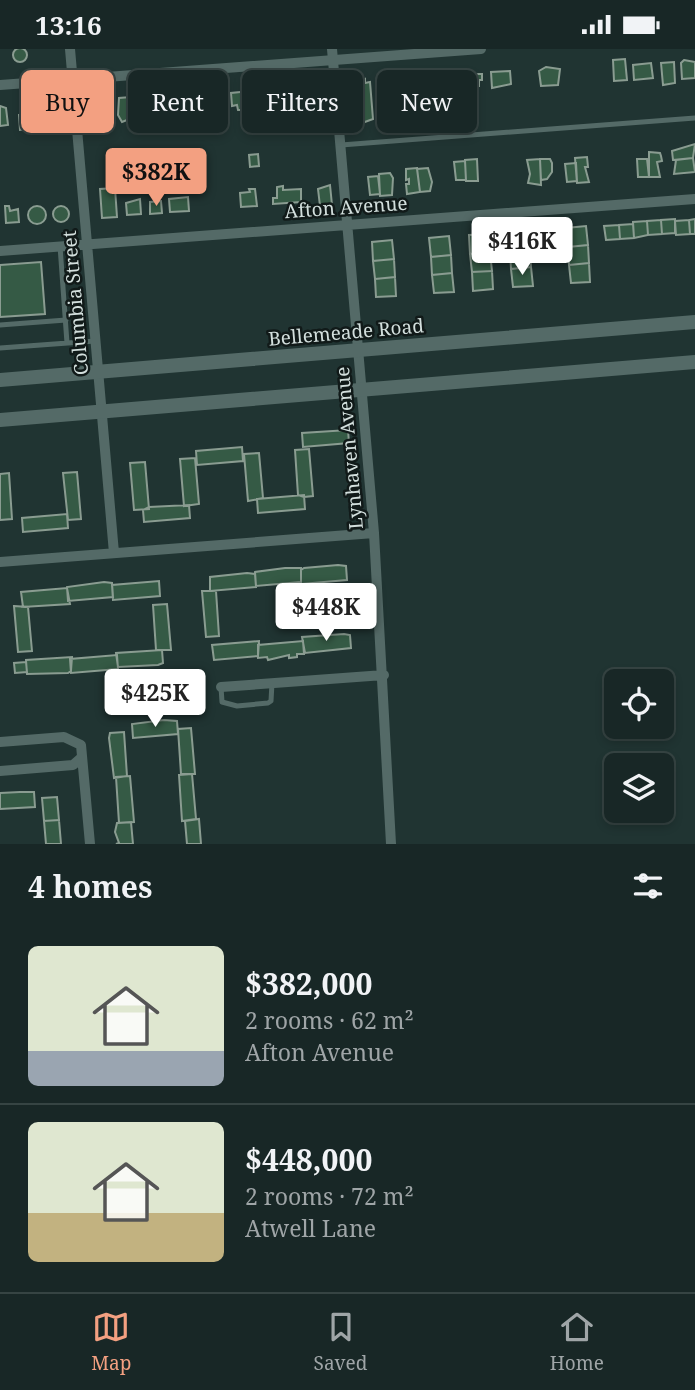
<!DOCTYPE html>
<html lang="en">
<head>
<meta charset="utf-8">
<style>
  :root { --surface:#182726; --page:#212f2e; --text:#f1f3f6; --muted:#9fa5a7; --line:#364443; --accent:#f3a081 }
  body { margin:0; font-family:"Noto Serif",serif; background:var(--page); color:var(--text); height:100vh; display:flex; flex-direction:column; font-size:26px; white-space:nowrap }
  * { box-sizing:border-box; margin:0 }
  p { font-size:23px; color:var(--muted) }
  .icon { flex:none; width:38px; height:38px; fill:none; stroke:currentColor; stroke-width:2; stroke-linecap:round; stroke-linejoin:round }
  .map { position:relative; height:795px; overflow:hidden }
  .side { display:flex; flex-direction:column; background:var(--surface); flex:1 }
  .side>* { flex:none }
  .hud { position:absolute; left:21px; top:21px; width:654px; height:63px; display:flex; gap:14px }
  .tools { position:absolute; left:604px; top:620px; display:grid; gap:14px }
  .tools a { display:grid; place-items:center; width:70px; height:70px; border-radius:10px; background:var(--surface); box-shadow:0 4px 10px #0003,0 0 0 2px var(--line); font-size:35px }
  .price { position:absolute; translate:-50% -60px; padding:0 16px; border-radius:7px; background:#fff; color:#222; font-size:23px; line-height:46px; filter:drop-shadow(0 2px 4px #0008) }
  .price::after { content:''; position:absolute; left:50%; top:42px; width:21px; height:16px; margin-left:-10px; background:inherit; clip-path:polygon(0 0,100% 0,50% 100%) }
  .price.selected { background:var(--accent); color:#111 }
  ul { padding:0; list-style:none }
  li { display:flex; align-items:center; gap:21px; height:175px; padding:0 28px }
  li+li { border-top:2px solid var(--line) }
  li span { display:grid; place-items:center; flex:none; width:196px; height:140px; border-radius:10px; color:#555 }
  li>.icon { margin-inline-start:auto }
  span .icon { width:84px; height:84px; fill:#fffc; stroke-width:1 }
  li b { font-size:30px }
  h2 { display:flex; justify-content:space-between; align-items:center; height:84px; padding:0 28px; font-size:30px }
  .chip { padding:0 24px; border-radius:10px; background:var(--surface); box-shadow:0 4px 10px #0003,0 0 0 2px var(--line); font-size:24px; line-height:63px }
  .chip.selected { background:var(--accent); color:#111 }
  .status { display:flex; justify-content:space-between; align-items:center; height:49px; padding:0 35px; background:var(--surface); direction:ltr }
  .status svg { height:19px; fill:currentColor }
  .tab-bar { display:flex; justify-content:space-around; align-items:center; height:98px; border-top:2px solid var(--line); background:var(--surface); font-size:19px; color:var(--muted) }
  .tab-bar a { display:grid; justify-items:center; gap:4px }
  .tab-bar .selected { color:var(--accent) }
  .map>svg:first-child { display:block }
</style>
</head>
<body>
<div class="status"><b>13:16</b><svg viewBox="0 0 49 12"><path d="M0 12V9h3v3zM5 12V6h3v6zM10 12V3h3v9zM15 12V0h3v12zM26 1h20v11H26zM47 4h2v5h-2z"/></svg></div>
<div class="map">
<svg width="695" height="795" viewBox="0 0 695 795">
  <rect width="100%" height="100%" fill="#203432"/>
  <path fill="#355a45" stroke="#8a9c91" stroke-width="2" d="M13 6a7 7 0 1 1 14 0a7 7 0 1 1-14 0Z
    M625,10l2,21 -13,1 -1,-21z
    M684,11l11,2v16l-13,1 -1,-16z
    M674,13l1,21 -12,2 -2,-22z
    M651,14l2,15 -19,2 -1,-15z
    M546,18l14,2 -2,16 -17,1 -2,-15z
    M510,22l1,13 -19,4 -1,-16z
    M478,25h4v6h-3v6l-17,1 -1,-12z
    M420,29l1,14 -21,5 -1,-17z
    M365,30v4l5,-1 3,37 -11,4v-3h-8l-3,-36z
    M288,41l9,1 1,10 -4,1 -3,9h-6l-1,-4 -4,1 -2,-15z
    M250,42l1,13h-7l1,6h-7l-1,-5 -5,1 -1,-13z
    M226,44l1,12 -18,2 -1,-13z
    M146,46v4l5,-1 2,17 -14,1 -2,-20z
    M105,48l2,20 -15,4 -3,-22z
    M131,48l1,21 -10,4 -4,-7 1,-17z
    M0,57l6,2 2,17 -8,1z
    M42,60h16l2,19 -10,1v-5h-7z
    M37,65l1,14 -18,2 -1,-15z
    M695,95l-2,14 -20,2 -1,-9z
    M649,103l11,1 1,3 1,5 -5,1 3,15h-11z
    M258,105l1,12 -9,1 -1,-12z
    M587,108l1,10h-3l4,15 -12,1 -2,-25z
    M693,109l2,14 -21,2 2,-14z
    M477,110l1,22h-12l-1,-21z
    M540,110l1,26 -13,-2 2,-9 -3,-14z
    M540,110h10l2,4v9l-5,7 -6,1z
    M637,110h10l2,18h-11z
    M465,112l1,19h-10l-2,-18z
    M576,114l1,18 -10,1 -2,-18z
    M417,119l3,24 -13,2 -1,-10h3v-5l-3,1v-11z
    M428,119l4,14 -2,9 -10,1 -3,-23z
    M390,124l3,5 -1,17 -12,1 -1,-22z
    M378,127l2,18 -10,1 -2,-18z
    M330,136l2,20 -12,1 -2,-17z
    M283,137v4l18,-1v13l-28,2v-6h4v-11z
    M115,139l2,29 -15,1 -2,-29z
    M249,140h6l2,17 -16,1 -1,-14 10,-1z
    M188,148l1,14 -19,1 -1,-13z
    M140,150l1,15 -14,1 -1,-12z
    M161,152l1,12 -12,1v-12z
    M53 165a8 8 0 1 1 16 0a8 8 0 1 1-16 0Z
    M5,157h4l1,5 8,-2 1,13 -13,1z
    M28 166a9 9 0 1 1 18 0a9 9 0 1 1-18 0Z
    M675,170v14l-13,1 -1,-14z
    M695,170v15h-5l-1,-14z
    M661,171l1,14 -14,1 -1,-14z
    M689,171l1,14 -14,1 -1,-14z
    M647,172l1,14 -14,3 -1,-16z
    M633,175l1,14 -14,1 -1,-14z
    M619,176l1,14 -14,1 -2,-14z
    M586,177l2,19 -20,2 -2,-19z
    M529,182l1,18 -20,2 -1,-19z
    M489,185l1,18 -20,2 -1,-19z
    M449,187l2,19 -20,2 -2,-19z
    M392,191l2,19 -21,2 -1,-19z
    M588,196l1,18 -20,2 -1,-18z
    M530,200l1,18 -20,2 -1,-18z
    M490,203l2,19 -20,1 -2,-18z
    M451,206l1,18 -20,2 -1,-18z
    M394,210l1,18 -20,2 -2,-18z
    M41,213l4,52 -45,3v-52z
    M589,214l1,19 -19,1 -2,-18z
    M531,218l2,19 -20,1 -2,-18z
    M492,222l1,18 -20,2 -1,-19z
    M452,224l2,19 -20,1 -2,-18z
    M395,228l1,19 -20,1 -1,-18z
    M348,381l1,13 -46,4 -1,-14z
    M242,398l1,14 -46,4 -1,-14z
    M309,400l4,47 -9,1 -6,-2 -3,-45z
    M259,404l4,45 -15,3 -4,-47z
    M195,409l4,46 -15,2 -4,-47z
    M145,413l4,47 -15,1 -4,-47z
    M77,423l4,47 -13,1 -5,-47z
    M9,424l3,46 -12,1v-46z
    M304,446l1,14 -47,4 -1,-14z
    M189,456l1,13 -46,4 -1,-12 6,-3z
    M67,465l1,14 -45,4 -1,-14z
    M338,516l8,1 1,14 -46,4v-14l3,-2z
    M285,519h16v14l-45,4 -1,-14z
    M247,524l8,1 1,13 -46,4v-14z
    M159,532l1,15 -47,4 -1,-15z
    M104,533l8,1 1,14 -45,4 -1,-14z
    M67,539l3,16 -47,3 -2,-15z
    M202,542h14l3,45 -13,1z
    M167,555l4,46h-15l-3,-45z
    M14,557l14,1 4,44 -14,1z
    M344,585l6,1 1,13 -46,5 -3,-16z
    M259,592l-1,15 -44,4 -2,-15z
    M303,592l1,13h-7v3l-8,1v-3l-21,5 -1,-3 -9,1v-13z
    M162,601l1,13 -5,2 -40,2 -2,-14z
    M117,606l1,14 -47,4 -1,-14z
    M72,608l-1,14 -3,2 -41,1 -1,-14z
    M26,613l1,10 -12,1 -1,-10z
    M164,671l13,1 1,13 -45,4 -1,-14z
    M191,679l4,46h-14l-3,-45z
    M124,683l3,44 -13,2 -5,-40 1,-5z
    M192,725l4,45 -14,2 -3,-46z
    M130,727l4,46 -15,1 -3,-46z
    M20,743h14l1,15 -35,2v-16z
    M57,748l2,23 -15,1 -2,-23z
    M199,770l2,25h-14l-2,-23z
    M59,771l2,24h-15l-2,-23z
    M131,773l2,22h-17l3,-1 -4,-11 2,-9z"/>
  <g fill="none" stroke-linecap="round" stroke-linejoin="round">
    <path stroke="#546a67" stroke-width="5" d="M341,96l354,-27
      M60,197l7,97
      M0,276l66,-5
      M0,299l95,-7
      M221,638l1,15 15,4 31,-3 3,-2 1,-18"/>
    <path stroke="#546a67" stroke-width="10" d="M70,0l44,504
      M332,0l42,484 17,311
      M0,36l481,-36
      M0,202l695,-52
      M0,513l374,-29
      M221,638l163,-12
      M0,693l64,-5 17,8 9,99
      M0,722l73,-6 8,-7"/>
    <path stroke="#546a67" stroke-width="14" d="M0,331l695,-58
      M0,371l695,-58"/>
  </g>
  <g text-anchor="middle" stroke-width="5" stroke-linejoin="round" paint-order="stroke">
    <g font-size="19" fill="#d3dfdd" stroke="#111a19">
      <text transform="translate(346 158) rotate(-4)" y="7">Afton Avenue</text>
      <text transform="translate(75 254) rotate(-95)" y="7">Columbia Street</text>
      <text transform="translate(346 283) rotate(-5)" y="7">Bellemeade Road</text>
      <text transform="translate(349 399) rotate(-95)" y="7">Lynhaven Avenue</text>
    </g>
  </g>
</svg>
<div class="tools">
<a><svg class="icon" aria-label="locate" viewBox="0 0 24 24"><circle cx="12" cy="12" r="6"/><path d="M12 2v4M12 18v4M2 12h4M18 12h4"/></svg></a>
<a><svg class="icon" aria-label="layers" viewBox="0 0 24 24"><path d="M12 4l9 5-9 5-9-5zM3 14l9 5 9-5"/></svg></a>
</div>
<b class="price selected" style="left:156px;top:159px">$382K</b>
<b class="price" style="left:522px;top:228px">$416K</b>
<b class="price" style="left:326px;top:594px">$448K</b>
<b class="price" style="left:155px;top:680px">$425K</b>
<div class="hud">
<a class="chip selected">Buy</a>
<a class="chip">Rent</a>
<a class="chip">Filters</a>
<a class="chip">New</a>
</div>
</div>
<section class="side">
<h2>4 homes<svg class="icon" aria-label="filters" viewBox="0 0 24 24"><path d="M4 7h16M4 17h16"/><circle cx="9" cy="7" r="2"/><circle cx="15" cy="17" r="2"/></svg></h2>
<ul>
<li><span style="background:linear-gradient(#dfe7d0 75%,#9aa5b1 0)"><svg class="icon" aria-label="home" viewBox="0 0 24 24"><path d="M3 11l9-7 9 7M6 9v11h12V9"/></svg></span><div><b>$382,000</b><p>2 rooms · 62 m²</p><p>Afton Avenue</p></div></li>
<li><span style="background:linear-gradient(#dfe7d0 65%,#c2b280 0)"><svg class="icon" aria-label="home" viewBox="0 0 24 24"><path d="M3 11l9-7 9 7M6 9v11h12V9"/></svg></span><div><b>$448,000</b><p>2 rooms · 72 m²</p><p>Atwell Lane</p></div></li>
</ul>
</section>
<nav class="tab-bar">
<a class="selected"><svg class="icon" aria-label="map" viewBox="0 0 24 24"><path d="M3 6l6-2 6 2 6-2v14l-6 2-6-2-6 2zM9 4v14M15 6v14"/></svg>Map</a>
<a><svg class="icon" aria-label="saved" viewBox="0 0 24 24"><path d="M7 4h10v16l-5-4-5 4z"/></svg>Saved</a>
<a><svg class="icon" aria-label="home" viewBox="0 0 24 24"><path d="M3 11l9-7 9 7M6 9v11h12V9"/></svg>Home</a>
</nav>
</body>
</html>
